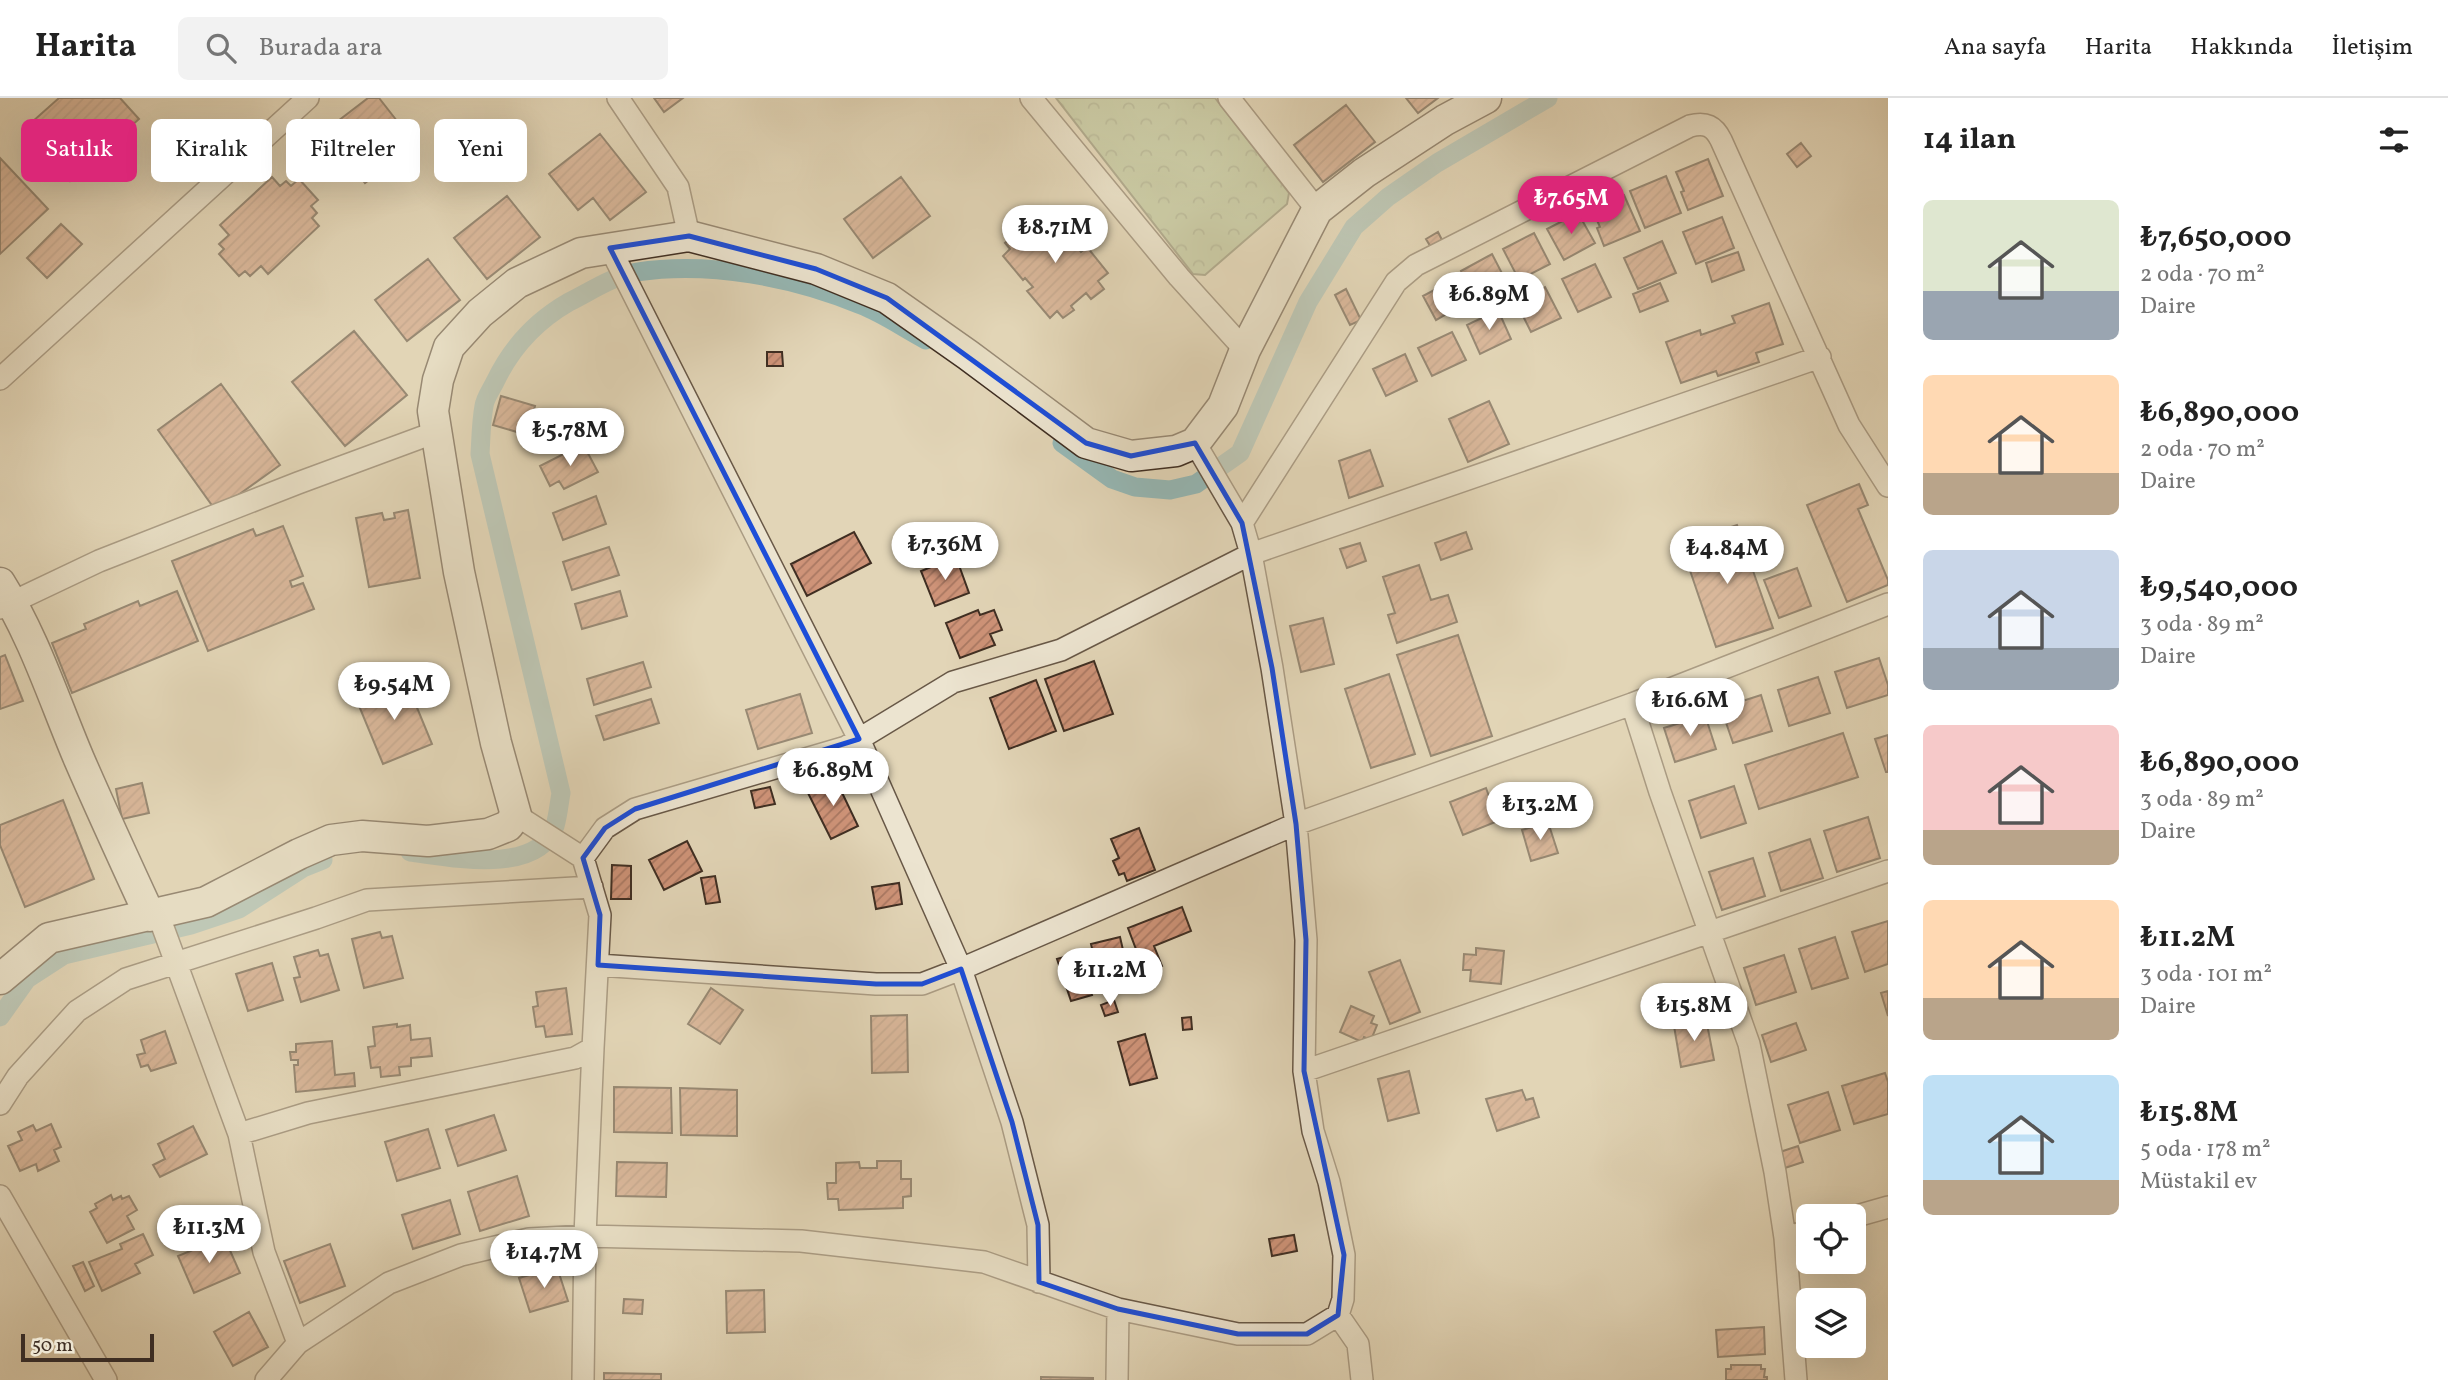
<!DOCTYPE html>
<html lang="tr">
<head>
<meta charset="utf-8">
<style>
  :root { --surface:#fff; --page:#f2f2f2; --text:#222; --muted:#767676; --line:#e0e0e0; --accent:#db2777 }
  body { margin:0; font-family:Vollkorn,serif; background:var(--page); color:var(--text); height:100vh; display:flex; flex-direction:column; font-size:26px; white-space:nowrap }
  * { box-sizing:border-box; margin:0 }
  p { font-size:23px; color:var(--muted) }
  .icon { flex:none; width:38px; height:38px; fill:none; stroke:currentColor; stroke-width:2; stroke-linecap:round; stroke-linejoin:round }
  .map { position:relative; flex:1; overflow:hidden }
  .details { display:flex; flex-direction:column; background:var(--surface); width:560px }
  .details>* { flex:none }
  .guide { position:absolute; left:21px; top:21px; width:665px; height:63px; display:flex; gap:14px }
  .tools { position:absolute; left:1796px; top:1106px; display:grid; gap:14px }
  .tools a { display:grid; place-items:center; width:70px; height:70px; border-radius:10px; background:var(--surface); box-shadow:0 7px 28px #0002; font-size:35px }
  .scale { position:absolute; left:21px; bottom:18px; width:133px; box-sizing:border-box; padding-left:7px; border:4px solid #3f2e22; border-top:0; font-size:19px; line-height:24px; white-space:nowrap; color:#3f2e22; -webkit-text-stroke:5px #ece4d0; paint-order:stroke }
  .price { position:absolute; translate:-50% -60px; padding:0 16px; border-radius:24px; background:#fff; color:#222; font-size:23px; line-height:46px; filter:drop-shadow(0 2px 4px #0008) }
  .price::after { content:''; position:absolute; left:50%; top:42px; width:21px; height:16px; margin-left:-10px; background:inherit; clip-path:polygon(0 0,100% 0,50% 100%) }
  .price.active { background:var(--accent); color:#fff }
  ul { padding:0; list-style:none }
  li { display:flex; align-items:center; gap:21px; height:175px; padding:0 35px }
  li span { display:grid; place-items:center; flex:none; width:196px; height:140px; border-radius:10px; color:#555 }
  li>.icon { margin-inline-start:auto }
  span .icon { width:84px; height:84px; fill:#fffc; stroke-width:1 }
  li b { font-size:30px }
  h2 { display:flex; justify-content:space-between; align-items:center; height:84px; padding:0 35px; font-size:30px }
  .tag { padding:0 24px; border-radius:10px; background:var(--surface); box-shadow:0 7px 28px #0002; font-size:24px; line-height:63px }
  .tag.active { background:var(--accent); color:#fff }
  header { display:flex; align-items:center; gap:42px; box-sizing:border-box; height:98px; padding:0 35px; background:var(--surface); border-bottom:2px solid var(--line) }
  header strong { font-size:33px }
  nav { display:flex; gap:38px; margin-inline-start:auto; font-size:24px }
  .search { width:490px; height:63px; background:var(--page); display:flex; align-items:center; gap:18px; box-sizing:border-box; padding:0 24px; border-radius:10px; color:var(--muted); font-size:26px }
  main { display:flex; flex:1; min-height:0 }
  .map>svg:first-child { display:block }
</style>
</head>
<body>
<header>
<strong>Harita</strong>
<div class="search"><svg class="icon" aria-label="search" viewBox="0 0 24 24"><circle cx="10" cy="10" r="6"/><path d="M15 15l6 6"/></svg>Burada ara</div>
<nav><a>Ana sayfa</a><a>Harita</a><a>Hakkında</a><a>İletişim</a></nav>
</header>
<main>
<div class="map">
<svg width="1888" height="1282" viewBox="0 0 1888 1282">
  <defs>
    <pattern id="park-crowns" width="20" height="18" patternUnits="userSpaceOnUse" patternTransform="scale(1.75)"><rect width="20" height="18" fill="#afbe91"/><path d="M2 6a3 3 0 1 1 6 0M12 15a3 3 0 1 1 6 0" fill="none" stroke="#909b76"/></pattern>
    <pattern id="building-hatch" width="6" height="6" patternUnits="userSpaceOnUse" patternTransform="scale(1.75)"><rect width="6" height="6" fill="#ce9378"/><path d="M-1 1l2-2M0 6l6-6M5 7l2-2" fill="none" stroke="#a97862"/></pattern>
  </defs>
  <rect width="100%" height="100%" fill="#e2d5b7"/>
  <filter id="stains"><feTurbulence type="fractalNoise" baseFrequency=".00286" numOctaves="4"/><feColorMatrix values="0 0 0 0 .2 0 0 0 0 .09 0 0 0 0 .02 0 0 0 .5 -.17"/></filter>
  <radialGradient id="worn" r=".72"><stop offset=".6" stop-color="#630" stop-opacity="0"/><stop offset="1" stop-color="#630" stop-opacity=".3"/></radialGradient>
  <path fill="url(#park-crowns)" stroke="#77765a" stroke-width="2" d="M1056,0h159l74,95 -2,11 -82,71 -12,-1z"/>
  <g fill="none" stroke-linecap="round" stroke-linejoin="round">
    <path stroke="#96b8b5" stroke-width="19" d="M1062,345l50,36 23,8 35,3 26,-6 44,-31 68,-151 46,-75 34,-30 49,-34 111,-65
      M410,754c40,5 128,24 145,-26 3,-10 4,-22 6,-33l-81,-339c1,-15 1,-32 4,-48 1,-8 7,-16 11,-24 16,-34 41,-61 74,-80 22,-11 44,-26 68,-30 72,-11 157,5 224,33 23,9 44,24 65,35
      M0,919l27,-38 37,-24 127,-30 48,-16 64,-41 20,-8"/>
  </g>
  <path fill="url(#building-hatch)" stroke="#3f2e22" stroke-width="2" d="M59,0h61l19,21 -69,62 -47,-51z
    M368,0h11l36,46 -50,39 -40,-52z
    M654,0h29l-19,14z
    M1406,0h32l-20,15z
    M1346,7l29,37 -52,40 -29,-37z
    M600,36l46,58 -36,28 -17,-22 -15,12 -29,-36z
    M1801,45l10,13 -14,11 -10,-13z
    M0,60l48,51 -48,45z
    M1708,61l15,37 -35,14 -7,-18 3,-1 -8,-19z
    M1666,78l15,37 -36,15 -15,-37z
    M272,79l8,9 6,-5 5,5 8,-7 19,21 -7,6 6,7 -5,5 7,8 -51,48 -7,-8 -11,10 -5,-5 -6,5 -20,-22 5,-5 -5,-5 10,-9 -9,-10z
    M901,79l29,39 -57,42 -29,-39z
    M1624,97l16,36 -36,15 -7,-18 3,-1 -8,-18z
    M507,98l33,41 -53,42 -33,-41z
    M1045,113l6,7 8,-7 20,25 -6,5 8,11 6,-5 21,26 -10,8 6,8 -13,10 -5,-6 -15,13 3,4 -11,8 -6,-7 -7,7 -23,-27 6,-4 -8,-9 -2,2 -20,-24 7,-7 -5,-6 14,-11 4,4 11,-9 -4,-4z
    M1578,115l17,30 -31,17 -17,-31z
    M1722,119l12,31 -38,16 -13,-32z
    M61,126l21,20 -35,34 -20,-20z
    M1438,134l5,10 -11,7 -6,-10z
    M1534,135l16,31 -31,16 -16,-31z
    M1662,143l14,32 -38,16 -14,-31z
    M1738,154l6,18 -32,12 -6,-19z
    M1492,156l15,29 -31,16 -15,-28z
    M428,161l32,41 -53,41 -32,-41z
    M1595,166l16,33 -33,15 -16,-33z
    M1451,183l13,23 -28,16 -13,-24z
    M1660,185l8,18 -28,11 -7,-18z
    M1545,189l16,31 -30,14 -15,-30z
    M1346,191l15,31 -11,5 -15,-30z
    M1769,205l14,41 -27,9 3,9 -41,14 -2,-5 -35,12 -15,-41 34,-12 1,5 34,-12 -3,-7z
    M1498,212l13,29 -31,15 -13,-29z
    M354,233l53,64 -62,51 -53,-64z
    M1452,234l14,28 -34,16 -14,-28z
    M767,254h15l1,14h-16z
    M1405,256l12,27 -31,15 -13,-27z
    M221,286l59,81 -64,46 -58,-81z
    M501,298l34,10 -8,29 -34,-10z
    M1489,303l20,43 -41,18 -19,-43z
    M583,346l15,28 -34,17 -5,-8 -9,5 -10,-20z
    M1370,352l13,36 -34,12 -10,-37z
    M1859,386l9,21 -10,4 30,71v5l-41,17 -40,-97z
    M596,398l10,28 -43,16 -10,-27z
    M408,412l12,68 -51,9 -13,-69 26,-5 2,7 11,-2 -1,-5z
    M1737,427l36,103 -57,19 -35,-103z
    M283,428l20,50 -13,5 2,6 11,-4 11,26 -106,42 -36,-90 81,-32 3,7z
    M854,434l17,31 -64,33 -16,-32z
    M1466,434l6,17 -31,11 -6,-17z
    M1360,445l6,18 -19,7 -7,-19z
    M609,449l10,28 -47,15 -9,-28z
    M956,459l13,36 -34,13 -14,-35z
    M1419,467l12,35 17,-5 9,27 -60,21 -9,-28 7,-2 -12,-36z
    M1797,470l14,38 -32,12 -15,-38z
    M177,493l21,50 -126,52 -20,-50 34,-14 -2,-5 54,-23 2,5z
    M620,493l7,25 -45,13 -7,-25z
    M978,512l2,5 14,-5 8,20 -12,4 5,11 -35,13 -14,-35z
    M1323,520l11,46 -33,8 -11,-46z
    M1458,537l34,101 -61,20 -34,-101z
    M5,557l18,46 -23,8v-52z
    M1879,560l9,27v10l-41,13 -12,-36z
    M1094,563l19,53 -49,17 -19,-52z
    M643,564l8,25 -57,18 -7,-26z
    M1389,576l26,80 -44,14 -26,-79z
    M1818,579l12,36 -41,13 -11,-36z
    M1036,582l20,51 -47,18 -19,-51z
    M406,583l26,63 -49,20 -26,-63z
    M800,596l12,39 -54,16 -12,-39z
    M1761,597l11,36 -39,12 -12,-35z
    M651,601l8,24 -55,17 -8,-24z
    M1705,617l11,34 -41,13 -11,-34z
    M1843,635l15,44 -99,32 -14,-44z
    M1888,637v37h-2l-11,-33z
    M835,680l23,48 -27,13 -24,-48z
    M142,685l7,30 -27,6 -6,-30z
    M1734,688l12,37 -45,15 -12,-37z
    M770,689l5,17 -20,4 -4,-17z
    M1486,690l12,33 -35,14 -13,-33z
    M63,702l31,79 -69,28 -25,-62v-20z
    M1868,719l12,41 -43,14 -13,-41z
    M1548,724l10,31 -27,8 -9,-31z
    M1139,730l16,42 -28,11 -3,-8 -5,2 -6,-14 6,-3 -8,-19z
    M1810,741l13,39 -42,13 -12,-38z
    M687,743l15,30 -38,19 -15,-30z
    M1753,760l12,38 -43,14 -13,-38z
    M612,767l19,1v33h-20z
    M715,778l5,26 -14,2 -5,-26z
    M899,785l3,21 -26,5 -4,-22z
    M1182,809l9,24 -37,15 8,20 -17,7 -17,-45z
    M1888,823v43l-23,8 -13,-40z
    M380,834l2,6 10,-2 11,42 -39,10 -12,-49z
    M1120,839l9,39 -29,7 -9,-39z
    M1835,839l13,41 -36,11 -13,-40z
    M1476,850l28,3 -3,33 -31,-3 1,-11h-8l1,-16 12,1z
    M318,852l2,6 8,-2 11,36 -38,12 -7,-24 6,-1 -6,-20z
    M1079,855l13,42 -21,6 -14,-42z
    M1784,857l12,37 -40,13 -12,-37z
    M1400,862l20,52 -30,12 -21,-52z
    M272,865l11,37 -35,11 -12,-37z
    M566,890l6,46 -26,3 -2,-11 -8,1 -3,-20 5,-1 -2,-14z
    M711,890l32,22 -23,34 -32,-20z
    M1888,893v25l-7,-23z
    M1114,902l4,12 -13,4 -4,-11z
    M1351,908l23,10 -3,7 6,2 -6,15 -7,-3 -2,5 -22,-10z
    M907,917l1,57 -36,1 -1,-57z
    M1191,919l1,12 -9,1 -1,-12z
    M1706,921l8,41 -33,7 -7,-41z
    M1796,925l10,27 -35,12 -9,-27z
    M397,926v3l13,-2 1,15 19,-2 2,18 -21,2v8l-12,1 1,8 -19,2 -1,-10 -9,1 -3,-21 7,-1 -2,-19z
    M165,933l11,32 -25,8 -3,-6 -7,2 -4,-12 8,-2 -4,-13z
    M1145,936l12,44 -27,7 -12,-43z
    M332,943l3,34 19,-2 1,13 -59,6 -2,-27h4v-5h-7l-1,-8h6v-8z
    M1409,973l10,42 -31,8 -10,-42z
    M1885,975l3,9v32l-34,10 -12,-38z
    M614,989l57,1 1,45 -58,-1z
    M680,990l57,2v46l-56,-1z
    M1522,992l4,10 7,-2 6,19 -42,14 -11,-32z
    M1828,994l12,38 -40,13 -12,-38z
    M494,1017l12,35 -48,16 -12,-36z
    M51,1026l10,23 -7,3 5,11 -21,10 -2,-7 -16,7 -12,-25 14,-6 -4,-8 15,-7 3,6z
    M193,1028l14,28 -47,23 -7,-12 12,-6 -7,-15z
    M428,1031l12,39 -43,13 -12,-39z
    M1798,1048l5,16 -18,6 -5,-16z
    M877,1063h24v18h10v17l-8,1v11l-64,2 -1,-11h-10l-1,-16h9v-20l23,-1 1,6h17z
    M617,1064l50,1 -1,34 -50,-1z
    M517,1078l12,40 -49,15 -12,-39z
    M111,1097l2,5 8,-4 1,3 7,-3 8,14 -10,6 7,13 -27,14 -17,-31 7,-4 -2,-4z
    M450,1102l10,34 -47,15 -11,-34z
    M143,1136l10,21 -18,9 5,9 -38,18 -13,-29 33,-13 -2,-5z
    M1294,1137l3,16 -25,5 -3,-17z
    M224,1139l16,36 -46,20 -16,-37z
    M330,1146l15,42 -45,17 -16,-42z
    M83,1164l11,24 -9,5 -12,-25z
    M557,1169l11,34 -38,11 -11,-34z
    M764,1192l1,42 -38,1 -1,-42z
    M624,1201l19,1 -1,14 -19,-1z
    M249,1214l19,35 -35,19 -19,-34z
    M1764,1229l1,27 -47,3 -2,-27z
    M1731,1267h30v4h4l-1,8h3v3h-41v-11h5z
    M604,1275l57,1v6h-57z
    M1041,1279l52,1v2h-52z"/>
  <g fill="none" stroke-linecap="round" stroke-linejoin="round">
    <g stroke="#685847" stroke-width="24">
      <path id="street" d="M618,0l60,89 11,49
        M1031,0l148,179 66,73
        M1229,0l88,112
        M610,150l249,491 102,230 51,153 26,103 1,57
        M0,281l308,-281
        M1242,425l154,-241 20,-17 274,-139c16,-4 24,0 31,14l128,285 39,61
        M0,510l99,-47 199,-78 138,-51
        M1632,606l28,88 89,252 26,128 10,66 11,142
        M583,760l22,-30 30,-19 211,-62 107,-65 108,-32 190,-96 569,-197
        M158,816l81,220 25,118 34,91
        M598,867l278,19h46l39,-15 335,-145 336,-120 256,-100
        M1304,973l584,-200
        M0,1006l18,-28 59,-65 49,-32 190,-61 51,-18 225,-13
        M239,1036l69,-21 267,-55 18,-10 7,-133 -17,-57 -67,-43
        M0,1098l106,184
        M1853,1119l35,-10
        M1785,1140l23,-7
        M1338,1217l20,29 4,36
        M266,1282l32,-37 91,-60 72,-28 68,-16 56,-3 216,5 183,21 134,47 120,25h69l31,-19 5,-16 1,-44 -15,-73 -16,-51 -9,-60 2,-131 -10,-116 -24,-156 -21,-114 -9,-31 -47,-80
        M583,1282l2,-144 8,-188
        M1117,1282l1,-71"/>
    </g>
    <g stroke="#3f2e22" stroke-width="33">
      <path id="secondary" d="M0,485c34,54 54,117 79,176 23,53 47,105 71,157
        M0,881l49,-41 157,-36 93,-48 32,-14 31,-4 66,5 60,-7 20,-8 8,-11 -20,-72 -37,-171 -26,-161 5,-31 11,-33 31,-34 37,-30 64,-30 108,-17 127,33 71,29 81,57 118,88 45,13 45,-5 19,-8 28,-37 22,-56 72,-140 47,-37 81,-53 41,-22"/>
    </g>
    <use href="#street" stroke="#ece4d0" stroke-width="21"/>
    <use href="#secondary" stroke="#ece4d0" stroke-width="30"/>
  </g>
  <path d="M0 0H1888V1282H0ZM689,138l127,33 71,29 199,145 45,13 64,-13 47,80 30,145 24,156 10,116 -2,131 40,184 -6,60 -31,19h-69l-120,-25 -79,-27 -1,-57 -26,-103 -51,-153 -39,15h-46l-278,-19 2,-50 -17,-57 22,-30 30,-19 224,-70 -249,-491z" fill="#e2d5b7" fill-opacity=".55" fill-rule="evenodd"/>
  <path fill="none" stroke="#1d4ed8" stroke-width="5" stroke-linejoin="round" d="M689,138l127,33 71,29 199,145 45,13 64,-13 47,80 30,145 24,156 10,116 -2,131 40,184 -6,60 -31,19h-69l-120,-25 -79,-27 -1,-57 -26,-103 -51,-153 -39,15h-46l-278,-19 2,-50 -17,-57 22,-30 30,-19 224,-70 -249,-491z"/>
  <rect width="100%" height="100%" filter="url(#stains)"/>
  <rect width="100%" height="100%" fill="url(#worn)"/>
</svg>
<div class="tools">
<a><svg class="icon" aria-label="locate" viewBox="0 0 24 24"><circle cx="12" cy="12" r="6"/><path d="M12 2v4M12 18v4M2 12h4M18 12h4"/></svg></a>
<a><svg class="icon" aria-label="layers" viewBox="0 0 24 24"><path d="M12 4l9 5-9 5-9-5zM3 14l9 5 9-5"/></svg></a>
</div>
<div class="scale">50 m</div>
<b class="price active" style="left:1571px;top:138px">₺7.65M</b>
<b class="price" style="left:1055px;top:167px">₺8.71M</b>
<b class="price" style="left:1489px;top:234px">₺6.89M</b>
<b class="price" style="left:570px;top:370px">₺5.78M</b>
<b class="price" style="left:945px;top:484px">₺7.36M</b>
<b class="price" style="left:1727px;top:488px">₺4.84M</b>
<b class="price" style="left:394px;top:624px">₺9.54M</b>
<b class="price" style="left:1690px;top:640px">₺16.6M</b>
<b class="price" style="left:833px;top:710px">₺6.89M</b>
<b class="price" style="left:1540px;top:744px">₺13.2M</b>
<b class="price" style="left:1110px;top:910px">₺11.2M</b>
<b class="price" style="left:1694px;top:945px">₺15.8M</b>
<b class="price" style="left:209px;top:1167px">₺11.3M</b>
<b class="price" style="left:544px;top:1192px">₺14.7M</b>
<div class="guide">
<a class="tag active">Satılık</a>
<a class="tag">Kiralık</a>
<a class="tag">Filtreler</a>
<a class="tag">Yeni</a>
</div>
</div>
<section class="details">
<h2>14 ilan<svg class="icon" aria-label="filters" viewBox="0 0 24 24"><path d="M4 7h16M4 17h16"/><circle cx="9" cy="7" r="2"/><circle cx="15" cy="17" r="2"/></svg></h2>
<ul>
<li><span style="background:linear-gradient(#dfe7d0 65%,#9aa5b1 0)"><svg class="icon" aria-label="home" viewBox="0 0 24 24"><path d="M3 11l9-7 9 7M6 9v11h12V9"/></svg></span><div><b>₺7,650,000</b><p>2 oda · 70 m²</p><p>Daire</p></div></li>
<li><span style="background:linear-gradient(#ffd9b3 70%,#b9a48a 0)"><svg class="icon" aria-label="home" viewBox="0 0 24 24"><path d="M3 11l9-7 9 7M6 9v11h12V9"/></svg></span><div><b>₺6,890,000</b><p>2 oda · 70 m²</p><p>Daire</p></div></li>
<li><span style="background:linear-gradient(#c9d6e8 70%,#9aa5b1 0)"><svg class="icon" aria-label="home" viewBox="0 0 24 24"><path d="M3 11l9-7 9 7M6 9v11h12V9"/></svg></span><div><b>₺9,540,000</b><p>3 oda · 89 m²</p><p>Daire</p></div></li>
<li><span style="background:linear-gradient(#f6c9c9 75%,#b9a48a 0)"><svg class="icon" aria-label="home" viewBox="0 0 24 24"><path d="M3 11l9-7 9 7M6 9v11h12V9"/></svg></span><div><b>₺6,890,000</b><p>3 oda · 89 m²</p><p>Daire</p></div></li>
<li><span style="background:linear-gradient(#ffd9b3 70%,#b9a48a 0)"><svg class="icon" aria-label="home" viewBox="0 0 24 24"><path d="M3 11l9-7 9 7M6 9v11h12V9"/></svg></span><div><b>₺11.2M</b><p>3 oda · 101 m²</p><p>Daire</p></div></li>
<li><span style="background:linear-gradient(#bfe0f5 75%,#b9a48a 0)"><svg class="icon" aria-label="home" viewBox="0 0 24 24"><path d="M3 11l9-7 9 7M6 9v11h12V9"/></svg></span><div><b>₺15.8M</b><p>5 oda · 178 m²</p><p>Müstakil ev</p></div></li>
</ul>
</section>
</main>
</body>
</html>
